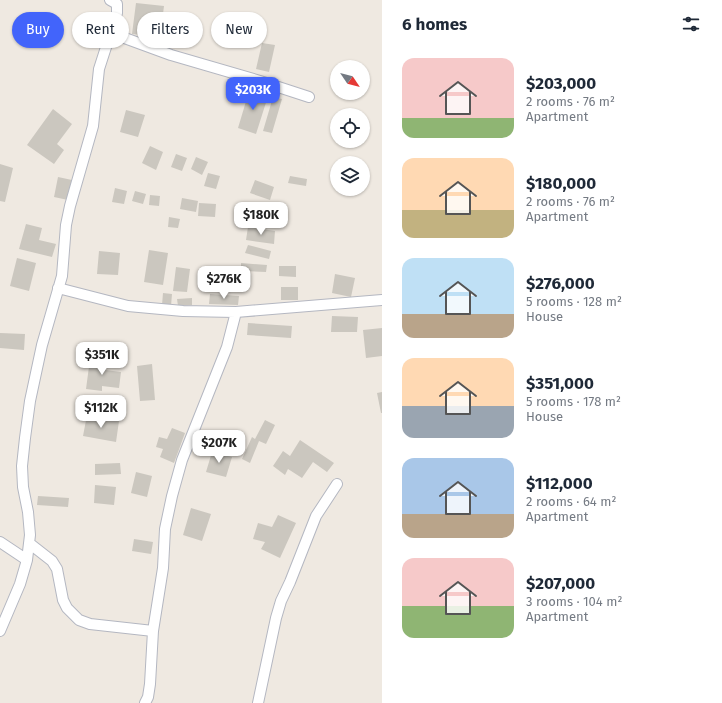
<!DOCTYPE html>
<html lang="en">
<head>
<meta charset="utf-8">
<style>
  :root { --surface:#fff; --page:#f6f6f7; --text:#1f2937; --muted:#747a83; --accent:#4264fb }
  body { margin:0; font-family:"Fira Sans",sans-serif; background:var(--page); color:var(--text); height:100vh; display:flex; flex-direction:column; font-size:15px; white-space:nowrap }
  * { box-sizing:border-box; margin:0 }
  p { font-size:13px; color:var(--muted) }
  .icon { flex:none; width:22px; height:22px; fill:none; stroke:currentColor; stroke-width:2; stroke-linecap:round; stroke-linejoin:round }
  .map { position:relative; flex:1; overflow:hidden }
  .panel { display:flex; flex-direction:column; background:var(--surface); width:340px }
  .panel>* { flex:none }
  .top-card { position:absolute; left:12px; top:12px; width:310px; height:36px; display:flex; gap:8px }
  .needle { width:26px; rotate:125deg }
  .fabs { position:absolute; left:330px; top:60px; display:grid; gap:8px }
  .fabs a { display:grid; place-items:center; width:40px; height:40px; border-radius:50%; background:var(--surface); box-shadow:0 1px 3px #0004; font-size:20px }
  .price { position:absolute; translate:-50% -34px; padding:0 9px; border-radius:8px; background:#fff; color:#222; font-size:13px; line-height:26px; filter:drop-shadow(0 1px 2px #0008) }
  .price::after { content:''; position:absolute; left:50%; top:24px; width:12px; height:9px; margin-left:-6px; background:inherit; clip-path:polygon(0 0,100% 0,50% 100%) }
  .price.selected { background:var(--accent); color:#fff }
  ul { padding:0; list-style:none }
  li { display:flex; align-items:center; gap:12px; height:100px; padding:0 20px }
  li span { display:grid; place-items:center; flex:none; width:112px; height:80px; border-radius:12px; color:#555 }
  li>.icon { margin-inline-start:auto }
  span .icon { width:48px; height:48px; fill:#fffc; stroke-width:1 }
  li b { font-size:17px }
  h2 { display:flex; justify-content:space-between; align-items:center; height:48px; padding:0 20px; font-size:17px }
  .chip { padding:0 14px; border-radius:18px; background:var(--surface); box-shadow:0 1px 3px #0004; font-size:14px; line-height:36px }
  .chip.selected { background:var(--accent); color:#fff }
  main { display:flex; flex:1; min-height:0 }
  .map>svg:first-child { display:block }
</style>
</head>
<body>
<main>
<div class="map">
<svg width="382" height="703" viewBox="0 0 382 703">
  <rect width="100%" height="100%" fill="#efe9e1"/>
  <path fill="#cbc7bf" d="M136,3l28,3 -4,31 -28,-3z
    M262,43l13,2 -6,27 -13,-3z
    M250,88l19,5 -13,41 -18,-6z
    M273,97l9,2 -10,34 -9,-2z
    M53,109l19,15 -15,20 7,6 -10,14 -27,-19z
    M126,110l19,5 -7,22 -18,-5z
    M150,146l13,6 -7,18 -14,-7z
    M176,154l11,4 -5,13 -11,-4z
    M196,157l12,5 -6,13 -11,-6z
    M0,164l13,4 -8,34 -5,-1z
    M208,173l12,3 -4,13 -12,-3z
    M290,176l17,3 -1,7 -18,-3z
    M58,177l14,3 -4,20 -14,-3z
    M255,180l19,7 -4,13 -20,-7z
    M115,188l12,3 -3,13 -12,-2z
    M135,191l11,3 -3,10 -11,-3z
    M150,195l10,1 -1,10 -10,-1z
    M182,198l16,3 -2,11 -16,-3z
    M199,203l17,1 -1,13 -17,-1z
    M169,217l11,2 -2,9 -10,-1z
    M26,224l16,4 -3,12 17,4 -4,13 -33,-8z
    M248,227l27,4 -1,13 -28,-4z
    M248,245l23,6 -2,8 -24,-6z
    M149,250l19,3 -5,32 -19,-3z
    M99,251l21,2 -2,22 -21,-1z
    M17,258l19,5 -7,28 -19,-5z
    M241,263l26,2 -1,7 -25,-1z
    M279,266h17v11l-17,-1z
    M176,267l14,2 -3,23 -14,-1z
    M335,274l20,4 -4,19 -19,-4z
    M281,287h17v13h-17z
    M163,293l9,1 -1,12 -9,-1z
    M210,294l29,2 -1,9 -29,-1z
    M192,298v7l-14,1 -1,-7z
    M332,316l26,1 -1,15h-26z
    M248,323l44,3 -1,12 -44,-3z
    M382,328v28l-16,2 -3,-28z
    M0,333l25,1 -1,16 -24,-2z
    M90,359l16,2 -1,9 16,2 -2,16 -17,-2v5l-16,-2z
    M152,364l3,36 -15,1 -3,-35z
    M382,392v21h-1l-4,-20z
    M87,415l32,6 -3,21 -33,-6z
    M265,420l10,5 -9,19 -7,-3 -9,22 -8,-4 10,-22 3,2z
    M172,428l13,5 -11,30 -14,-6 3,-8 -7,-2 3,-10 8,2z
    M300,440l34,23 -7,9 -14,-10 -11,16 -14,-9 -3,6 -12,-9 10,-15 7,5z
    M212,452l20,5 -6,20 -20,-5z
    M120,463l1,11 -26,1v-11z
    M136,472l16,4 -5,21 -16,-4z
    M95,485l21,2 -2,18 -20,-2z
    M38,496l31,2 -1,9 -31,-2z
    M191,508l20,6 -9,27 -19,-6z
    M278,515l18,8 -16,35 -19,-9 4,-7 -12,-3 5,-16 14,4z
    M134,539l19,3 -2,12 -19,-3z"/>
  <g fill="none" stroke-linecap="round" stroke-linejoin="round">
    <g stroke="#b4b7c1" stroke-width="12">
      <path id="street" d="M111,33l60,22 89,26 49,16
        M58,288l70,18 55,5 53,1 146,-12
        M0,542l27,18
        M29,543l23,18 5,8 6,31 4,8 12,12 11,4 63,7
        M0,631l20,-47 7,-24 3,-25 -2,-23 -5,-25 -1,-21 3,-28 5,-37 12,-56 20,-69 4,-51 4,-19 23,-80 6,-57 18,-56v-9l-7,-4
        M145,703l3,-6 2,-13 3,-53 10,-63 2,-39 7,-33 10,-36 45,-113 9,-35
        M258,703l18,-85 5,-17 9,-19 26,-66 21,-32"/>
    </g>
    <use href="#street" stroke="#fff" stroke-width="10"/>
  </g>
</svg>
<div class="fabs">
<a><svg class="needle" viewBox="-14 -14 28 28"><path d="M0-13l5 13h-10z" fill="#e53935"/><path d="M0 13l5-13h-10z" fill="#747a83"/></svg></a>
<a><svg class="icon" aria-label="locate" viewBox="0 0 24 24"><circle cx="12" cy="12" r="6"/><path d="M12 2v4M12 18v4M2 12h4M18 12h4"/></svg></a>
<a><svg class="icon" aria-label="layers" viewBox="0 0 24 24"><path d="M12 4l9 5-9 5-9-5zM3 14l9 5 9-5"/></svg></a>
</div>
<b class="price selected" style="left:253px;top:111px">$203K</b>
<b class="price" style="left:261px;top:236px">$180K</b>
<b class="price" style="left:224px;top:300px">$276K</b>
<b class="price" style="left:102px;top:376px">$351K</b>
<b class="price" style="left:101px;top:429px">$112K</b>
<b class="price" style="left:219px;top:464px">$207K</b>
<div class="top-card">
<a class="chip selected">Buy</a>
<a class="chip">Rent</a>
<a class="chip">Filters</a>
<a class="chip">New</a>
</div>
</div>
<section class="panel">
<h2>6 homes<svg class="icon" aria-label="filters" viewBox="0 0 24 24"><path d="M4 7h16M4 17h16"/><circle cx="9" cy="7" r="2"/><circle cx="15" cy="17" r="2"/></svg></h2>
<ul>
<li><span style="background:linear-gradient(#f6c9c9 75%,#8fb573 0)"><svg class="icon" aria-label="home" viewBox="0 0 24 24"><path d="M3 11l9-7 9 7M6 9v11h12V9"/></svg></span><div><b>$203,000</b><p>2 rooms · 76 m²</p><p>Apartment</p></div></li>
<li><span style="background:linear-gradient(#ffd9b3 65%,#c2b280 0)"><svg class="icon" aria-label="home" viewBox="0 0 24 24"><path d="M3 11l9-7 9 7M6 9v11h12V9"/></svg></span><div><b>$180,000</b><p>2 rooms · 76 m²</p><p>Apartment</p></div></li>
<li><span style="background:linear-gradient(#bfe0f5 70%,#b9a48a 0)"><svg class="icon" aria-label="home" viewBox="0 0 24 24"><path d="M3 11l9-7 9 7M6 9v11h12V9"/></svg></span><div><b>$276,000</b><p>5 rooms · 128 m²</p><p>House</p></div></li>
<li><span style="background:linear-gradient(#ffd9b3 60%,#9aa5b1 0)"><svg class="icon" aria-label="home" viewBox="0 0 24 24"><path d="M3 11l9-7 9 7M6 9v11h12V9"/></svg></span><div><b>$351,000</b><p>5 rooms · 178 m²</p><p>House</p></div></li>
<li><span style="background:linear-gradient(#a9c7e8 70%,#b9a48a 0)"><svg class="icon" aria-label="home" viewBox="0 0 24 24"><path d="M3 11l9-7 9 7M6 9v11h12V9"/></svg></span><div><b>$112,000</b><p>2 rooms · 64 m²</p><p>Apartment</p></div></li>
<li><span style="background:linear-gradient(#f6c9c9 60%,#8fb573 0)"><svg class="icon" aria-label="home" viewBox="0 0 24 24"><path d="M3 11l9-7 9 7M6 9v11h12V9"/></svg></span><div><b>$207,000</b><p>3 rooms · 104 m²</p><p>Apartment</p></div></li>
</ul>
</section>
</main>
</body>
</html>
